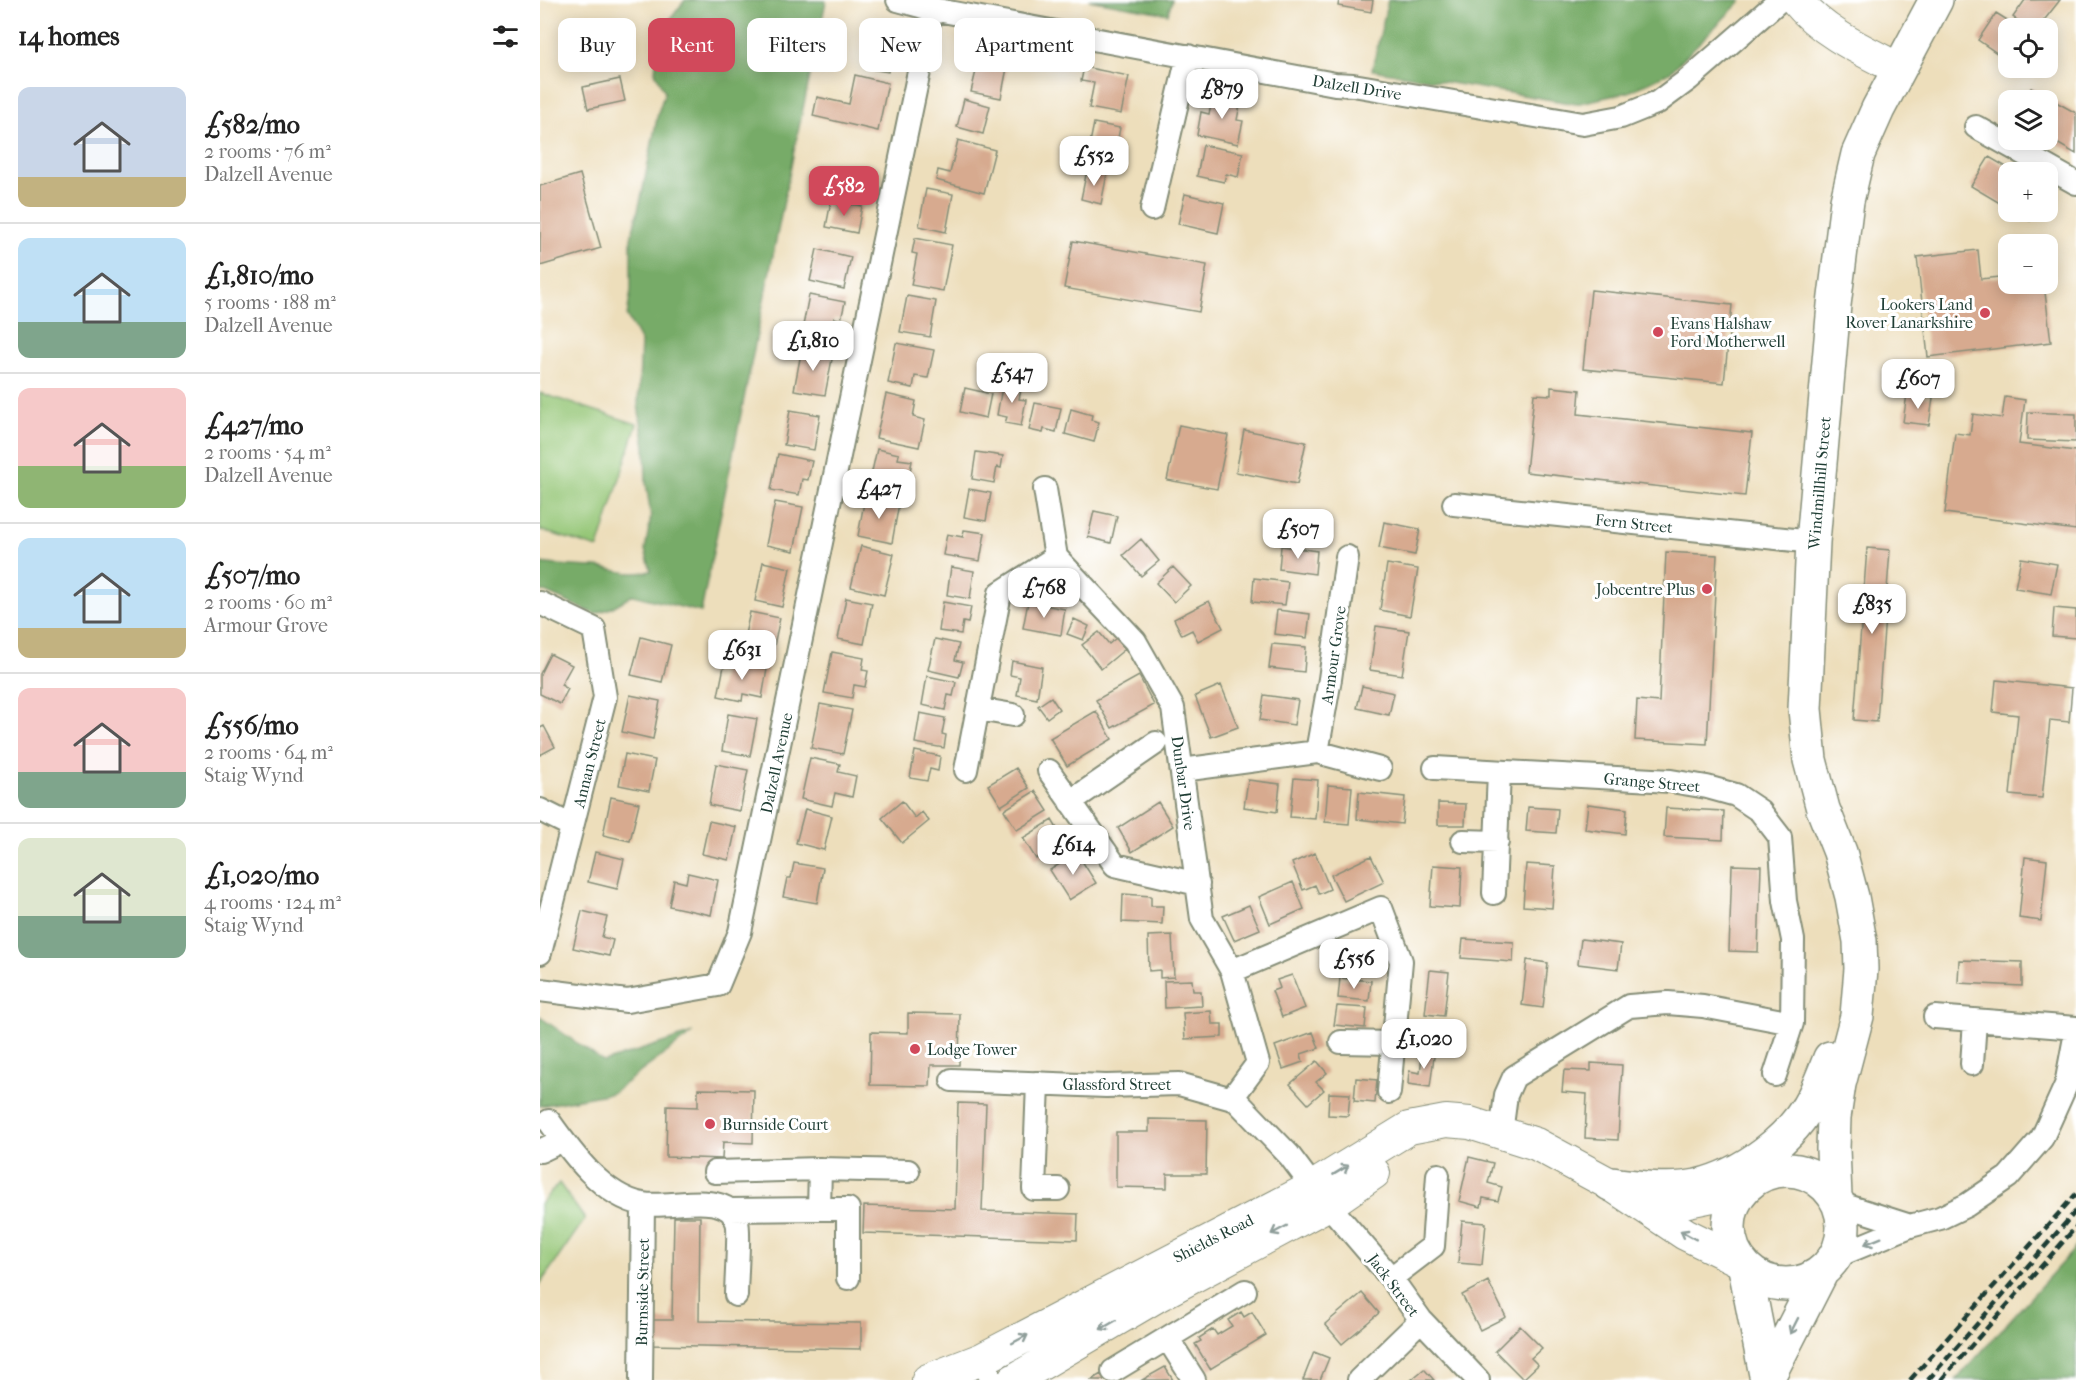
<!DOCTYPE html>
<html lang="en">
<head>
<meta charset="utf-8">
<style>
  :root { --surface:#fff; --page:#f6f6f6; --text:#222; --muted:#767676; --line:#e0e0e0; --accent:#d1495b }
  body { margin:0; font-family:"IM FELL French Canon",serif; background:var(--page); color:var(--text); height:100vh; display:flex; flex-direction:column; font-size:22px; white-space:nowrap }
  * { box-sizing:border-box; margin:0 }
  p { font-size:20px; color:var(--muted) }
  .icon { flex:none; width:33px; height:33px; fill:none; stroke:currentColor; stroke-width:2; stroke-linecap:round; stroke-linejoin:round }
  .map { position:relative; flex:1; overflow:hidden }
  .side { display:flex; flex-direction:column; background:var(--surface); width:540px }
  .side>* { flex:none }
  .top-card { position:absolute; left:18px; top:18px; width:570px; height:54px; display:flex; gap:12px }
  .buttons { position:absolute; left:1458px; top:18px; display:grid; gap:12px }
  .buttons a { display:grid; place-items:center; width:60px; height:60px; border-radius:12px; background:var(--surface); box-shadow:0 3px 15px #0003; font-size:30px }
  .price { position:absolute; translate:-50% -51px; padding:0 14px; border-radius:12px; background:#fff; color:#222; font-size:20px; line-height:39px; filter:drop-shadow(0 2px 3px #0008) }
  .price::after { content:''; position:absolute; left:50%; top:36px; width:18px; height:14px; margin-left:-9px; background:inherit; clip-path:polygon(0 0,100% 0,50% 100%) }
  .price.selected { background:var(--accent); color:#fff }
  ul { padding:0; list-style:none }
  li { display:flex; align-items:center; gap:18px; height:150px; padding:0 18px }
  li+li { border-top:2px solid var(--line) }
  li span { display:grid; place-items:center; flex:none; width:168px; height:120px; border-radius:12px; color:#555 }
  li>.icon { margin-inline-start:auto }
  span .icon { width:72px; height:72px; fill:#fffc; stroke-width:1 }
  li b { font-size:26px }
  h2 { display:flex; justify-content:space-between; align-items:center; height:72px; padding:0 18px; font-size:26px }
  .tag { padding:0 21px; border-radius:12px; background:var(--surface); box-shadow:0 3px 15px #0003; font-size:21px; line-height:54px }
  .tag.selected { background:var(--accent); color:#fff }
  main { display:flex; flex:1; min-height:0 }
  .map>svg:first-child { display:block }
</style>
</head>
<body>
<main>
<section class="side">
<h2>14 homes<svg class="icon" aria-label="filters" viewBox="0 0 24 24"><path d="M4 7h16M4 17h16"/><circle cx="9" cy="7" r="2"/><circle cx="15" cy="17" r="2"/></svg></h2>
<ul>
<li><span style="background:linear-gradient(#c9d6e8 75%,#c2b280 0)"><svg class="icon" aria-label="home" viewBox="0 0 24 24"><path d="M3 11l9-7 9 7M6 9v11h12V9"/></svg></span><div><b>£582/mo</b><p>2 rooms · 76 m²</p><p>Dalzell Avenue</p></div></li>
<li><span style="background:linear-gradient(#bfe0f5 70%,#7fa58c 0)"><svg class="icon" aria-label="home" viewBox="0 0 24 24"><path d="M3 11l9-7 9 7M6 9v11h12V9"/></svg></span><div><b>£1,810/mo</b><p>5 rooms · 188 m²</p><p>Dalzell Avenue</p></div></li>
<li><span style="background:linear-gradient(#f6c9c9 65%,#8fb573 0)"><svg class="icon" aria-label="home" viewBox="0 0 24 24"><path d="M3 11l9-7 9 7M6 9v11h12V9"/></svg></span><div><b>£427/mo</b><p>2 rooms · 54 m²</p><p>Dalzell Avenue</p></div></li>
<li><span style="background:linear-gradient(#bfe0f5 75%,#c2b280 0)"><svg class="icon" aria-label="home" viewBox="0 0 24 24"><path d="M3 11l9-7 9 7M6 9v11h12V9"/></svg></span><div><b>£507/mo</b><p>2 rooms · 60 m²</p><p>Armour Grove</p></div></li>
<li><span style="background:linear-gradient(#f6c9c9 70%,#7fa58c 0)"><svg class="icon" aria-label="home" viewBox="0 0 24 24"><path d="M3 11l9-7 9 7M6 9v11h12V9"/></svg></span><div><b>£556/mo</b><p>2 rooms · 64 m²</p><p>Staig Wynd</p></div></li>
<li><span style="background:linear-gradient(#dfe7d0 65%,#7fa58c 0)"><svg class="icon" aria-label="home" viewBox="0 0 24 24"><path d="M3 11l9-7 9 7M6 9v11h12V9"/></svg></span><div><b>£1,020/mo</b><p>4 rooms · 124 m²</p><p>Staig Wynd</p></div></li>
</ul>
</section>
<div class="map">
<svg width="1536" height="1380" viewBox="0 0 1536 1380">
  <rect width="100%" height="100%" fill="#fff"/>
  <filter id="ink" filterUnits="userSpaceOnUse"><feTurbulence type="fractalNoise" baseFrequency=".0167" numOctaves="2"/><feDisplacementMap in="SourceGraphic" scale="12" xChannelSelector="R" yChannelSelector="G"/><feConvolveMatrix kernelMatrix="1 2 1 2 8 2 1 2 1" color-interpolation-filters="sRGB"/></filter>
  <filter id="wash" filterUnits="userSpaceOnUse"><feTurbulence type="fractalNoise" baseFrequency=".008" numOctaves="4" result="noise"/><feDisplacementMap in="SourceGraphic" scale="24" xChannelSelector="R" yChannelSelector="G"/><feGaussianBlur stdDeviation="1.35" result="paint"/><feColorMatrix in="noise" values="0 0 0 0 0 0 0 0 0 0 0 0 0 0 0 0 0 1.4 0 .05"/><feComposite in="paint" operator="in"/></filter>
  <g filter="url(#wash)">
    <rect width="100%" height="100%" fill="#eddebb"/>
    <path fill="#94c676" stroke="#5a8255" stroke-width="1.5" d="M0,393l97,31 -39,124 -58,-18z
      M19,1183l26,36 -45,65v-80z"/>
    <path fill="#77ab67" stroke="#4b744e" stroke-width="1.5" d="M145,0l141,1 -31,145 -94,466 -68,-17 -22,13 -16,6 -55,-24v-27c19,3 37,3 56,4 23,3 32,9 55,4l-6,-21 6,-34 -5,-33 -1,-37 -7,-41 3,-63 -14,-26 4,-26v-52l11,-44 16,-81 7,-21 -10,-20 4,-38z
      M549,0h83l-4,14z
      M848,0h353v1l-71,71 -41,20 -53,12 -204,-34z
      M0,1017l64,45 89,-29 -81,60 -72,13z
      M1536,1247v133h-120z"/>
    <g id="blocks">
      <path fill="#d7aa8f" d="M799,0h34l-2,12 -33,-6z
        M1485,0h35l-22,28h-10l-15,-11z
        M1456,13l24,15h-12v29l-1,3 -29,-20z
        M338,25l18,3 -8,44 -18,-3z
        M433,46l37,7 -9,45 -30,-6 5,-21 -8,-2z
        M544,67l45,9 -8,38 -32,-6 5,-25 -13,-2z
        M315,75l33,8 -10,48 -65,-15 4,-19 32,7z
        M80,79l5,22 -37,8 -5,-22z
        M1491,88l45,25v41l-28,-16v-38h-24z
        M674,94l27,6 -4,20 6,1 -5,23 -41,-9 4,-23 8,2z
        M424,99l26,7 -7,28 -26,-7z
        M554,123l26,5 -7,35 -26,-5z
        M418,140l37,10 -11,43 -48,-13 2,-10 12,3z
        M663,145l40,8 -5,24 -12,-3 -2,8 -27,-6z
        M1449,157l26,15h-7v36l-37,-22z
        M547,170l20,4 -6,30 -20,-5z
        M40,174l21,74 -61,18v-80z
        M386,189l27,5 -7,38 -27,-6z
        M645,194l39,9 -6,30 -40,-9z
        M291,201l31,5 -5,27 -31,-6z
        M1474,212h22l-6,9z
        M375,238l37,7 -9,46 -32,-6 6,-31 -5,-1z
        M533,241l134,24 -8,47 -135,-24z
        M277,249l34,8 -7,32 -34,-8z
        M1438,250l3,29 27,-3v8h36l7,58 -123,15 -11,-100z
        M1051,290l141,15 -8,78 -141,-14z
        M269,295l36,7 -4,18 -7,-2 -5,29 -29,-6z
        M367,296l29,5 -6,36 -30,-5z
        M356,343l38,7 -6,28 -13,-2 -2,12 -25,-5z
        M262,348l31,6 -8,41 -31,-5z
        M463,382l19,3 -3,14 7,1 -5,26 -16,-3 2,-6 -10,-2z
        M1011,387l29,3 -2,24 174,19 -7,63 -219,-24 8,-78 17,1z
        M425,388l26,6 -5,24 -26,-6z
        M346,394l30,7 -3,16 12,3 -6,27 -43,-9z
        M1367,394l26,4 -4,27 -26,-3z
        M1465,397l20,3 -6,44 57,7v79l-131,-17 10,-80 15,2 3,-21 29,4z
        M495,403l26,5 -5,24 -12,-3 -1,4 -14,-3z
        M531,409l21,6 -1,5 8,2 -5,20 -29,-8z
        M250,410l30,5 -6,35 -30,-5z
        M1488,412l48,2v28l-49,-2z
        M639,425l49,10 -11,54 -50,-9z
        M704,430l62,12 -9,42 -61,-12z
        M337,449l22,5 -1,5 14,2 -5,26 -15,-3 -1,5 -22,-4z
        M436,452l27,4 -2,12 -4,-1 -3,16 -22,-4z
        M238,454l34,7 -4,19 -6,-1 -3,16 -28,-5z
        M429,489l22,4 -5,28 -22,-4z
        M325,497l34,6 -7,40 -34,-7z
        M235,502l28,5 -9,44 -28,-6z
        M554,511l23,5 -6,27 -23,-6z
        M844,522l36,7 -5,26 -36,-7z
        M424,530l21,3 -5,28 -37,-6 4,-21 16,3z
        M601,539l18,22 -18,15 -18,-21z
        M321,546l33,8 -10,41 -33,-8z
        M741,546l36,5 -2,23 -36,-5z
        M1327,548l23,2 -13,172 -23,-2z
        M1126,552l51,3 -10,189 -72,-4 2,-40 22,2z
        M1481,558l36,6 -6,30 -36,-6z
        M223,562l27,6 -8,39 -27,-6z
        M847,564l31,5 -8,47 -30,-6z
        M411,567l23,4 -4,28 -23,-4z
        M633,567l18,19 -17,16 -18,-19z
        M714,578l34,4 -3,23 -33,-3z
        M306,598l26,5 -8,41 -26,-5z
        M669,601l14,27 -25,13 -6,-11 -10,5 -8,-16z
        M403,602l28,5 -3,16 -5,-1 -2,12 -22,-3z
        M488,602l37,7 -4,26 -38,-7z
        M1514,608l22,2v28l-24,-2z
        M737,610l33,4 -3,24 -33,-4z
        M210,612l30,6 -9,41 -30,-7z
        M534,619l15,7 -6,14 -16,-6z
        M836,626l33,5 -7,44 -32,-5z
        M559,632l10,12 7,-6 9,11 -24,20 -19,-24z
        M101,637l30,8 -9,37 -31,-7z
        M395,639l24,5 -4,16 8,2 -4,15 -31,-7z
        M732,644l34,3 -2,25 -35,-4z
        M292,652l32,6 -2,12 6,1 -3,16 -11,-2 -2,13 -28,-5z
        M10,654l22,11 -11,20 7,4 -8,15 -20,-10v-20z
        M185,661l42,8 -5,29 -19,-4 -1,7 -24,-5z
        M472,661l30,6 -5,32 -20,-4 3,-18 -10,-2z
        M387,676l29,6 -3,14 -5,-1 -3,15 -23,-5z
        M599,676l15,29 -42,23 -16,-28z
        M1456,680l76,8 -3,34 -19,-2 -8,78 -32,-3 8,-80 -25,-3z
        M681,685l17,42 -27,10 -16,-41z
        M822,686l32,7 -5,22 -32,-7z
        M90,695l30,6 -7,38 -31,-7z
        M724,695l34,5 -4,25 -34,-5z
        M511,697l8,12 -12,9 -9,-12z
        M280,704l32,6 -9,44 -32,-6z
        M556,711l16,28 -45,27 -17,-28z
        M380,713l25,5 -3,16 4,1 -2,13 -29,-5z
        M188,714l29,5 -7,37 -28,-5z
        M4,726l11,21 -15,8v-27z
        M375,751l25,5 -2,15 -8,-2 -3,12 -17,-3z
        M85,754l30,6 -6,31 -30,-6z
        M270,758l30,6 -2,8 18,4 -4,21 -17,-4 -3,13 -31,-7z
        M176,764l32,6 -8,41 -31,-6z
        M476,768l13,20 -28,18 -13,-21z
        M754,778l24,2 -3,39 -25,-2z
        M708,780l32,4 -3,28 -33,-5z
        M788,785l24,2 -3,37 -24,-2z
        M495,791l13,20 -31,19 -13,-20z
        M819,792l46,5 -3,27 -45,-5z
        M71,797l28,6 -9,38 -27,-6z
        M362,801l13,17 7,-6 7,9 -27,22 -20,-25z
        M618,802l15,24 -41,26 -14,-24z
        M898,803l28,1 -1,21h-27z
        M1048,804l39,5 -2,25 -40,-5z
        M988,807l30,2 -2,24 -30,-2z
        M1126,808l58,3 -1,29 -59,-3z
        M265,809l27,7 -8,34 -28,-7z
        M512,820l13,22 -29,17 -13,-21z
        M169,821l27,6 -7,33 -27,-6z
        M55,852l29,7 -7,30 -29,-7z
        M537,853l19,30 -27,17 -19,-30z
        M775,853l15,36 -11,5 -4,-9 -12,5 -11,-27z
        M831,856l13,26 -40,19 -13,-26z
        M1485,857l22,3 -6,61 -22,-3z
        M254,863l29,5 -6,35 -34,-6 4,-19h4z
        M986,864l29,2 -3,42 -29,-2z
        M893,865l29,2 -2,41 -30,-2z
        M1192,865l29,1 -3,86 -29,-1z
        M148,873l30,7 -7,35 -42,-9 5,-26 12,3z
        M753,882l11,27 -34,15 -11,-27z
        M583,894l28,2v10h12l-1,18 -40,-2z
        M709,905l11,24 -26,11 -11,-24z
        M42,911l25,6 -5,20 11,3 -4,16 -36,-8z
        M632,935l2,42 -14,1v-8l-11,1 -1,-35z
        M923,939l51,3 -1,20 -52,-4z
        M1041,939l40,5 -3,25 -40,-5z
        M800,952l26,1v21h-26z
        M987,960l21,3 -5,45 -21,-3z
        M1419,960l63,2v24l-64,-3z
        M890,970l19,2 -5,44 -19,-2z
        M752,975l13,33 -23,9 -10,-26 8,-3 -3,-8z
        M800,978l31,3 -2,20 -31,-3z
        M652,980l1,11h8l1,15 -37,2 -1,-27z
        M797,1006l30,2 -2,20 -31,-3z
        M671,1011l1,13h10v13l-37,2 -2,-26z
        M368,1013l52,1 -1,51h-28l-1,21 -60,-1 1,-53 37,1z
        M773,1032l6,16 -18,6 2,8 -20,7 -8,-23z
        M883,1048l12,1 -5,38 -22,-3 1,-13 11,2z
        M777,1061l10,12 -11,9 8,8 -16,14 -18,-20z
        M1051,1063l31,2 -4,75 -33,-2 2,-44 -25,-2 2,-22 27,1z
        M816,1078l21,2 -2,23 -21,-2z
        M158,1089l56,1 -1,53 -30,-1 -1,17 -56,-2 1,-51 31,1z
        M789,1093l21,1 -2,22 -20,-1z
        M418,1103l28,1 -4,107 96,3 -1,26 -214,-7 1,-27 91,3z
        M609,1119l58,1 -1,54h-39v14l-51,-1v-55h33z
        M929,1157l24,6 -5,20 14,4 -4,14 -15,-3 -2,9 -22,-6z
        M134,1217h26l-1,104 162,2v26l-212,-4v-25h23z
        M922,1221l24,2 -4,42 -24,-2z
        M948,1281l18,36 -26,13 -18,-35z
        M822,1293l17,20 -37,31 -17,-20z
        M701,1312l3,5 8,-5 14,23 -56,34 -15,-25 6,-3 -2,-3 14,-9 4,6 15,-9 -4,-6z
        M980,1326l22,22 -11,10 7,7 -15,14 -28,-28z
        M774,1352l15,6 -9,22h-17z
        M625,1367l8,13h-31z
        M884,1369l10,11h-23z
        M561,1374l4,6h-14z"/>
    </g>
  </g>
  <g filter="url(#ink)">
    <use href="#blocks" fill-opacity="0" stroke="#868e78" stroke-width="1.5"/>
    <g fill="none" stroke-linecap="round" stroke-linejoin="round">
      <g stroke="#868e78" stroke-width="26">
        <path id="street" d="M358,0l34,9 403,75 18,1 230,39 38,-7 37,-15 31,-23 91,-79
          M1436,127l100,56
          M612,209l36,-153
          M505,489l11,68 79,84 38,67 29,211 30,52 26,92 -26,35
          M914,504l359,38
          M0,603l54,26 11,68 -65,256
          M438,709l35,6
          M777,752l63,17
          M895,768l236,13 36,6 29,8 24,16 20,26 5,64 8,39 -1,83 -17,52
          M426,770l34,-177 56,-36
          M642,770l135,-18 13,-73 17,-122
          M509,771l66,94 83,19
          M530,802l86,-59
          M0,810l32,16
          M923,841l34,1
          M954,893l5,-121
          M692,971l149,-63 20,53 -12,131
          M0,990l87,11 91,-16 22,-53 192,-923
          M1395,1017l141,11
          M801,1042l53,1
          M1432,1064l3,-43
          M412,1080l154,6 73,-2 57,16 53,55 24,32 78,91 30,42 57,60
          M498,1083l-4,106h24
          M9,1121c22,31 54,76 94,83 23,4 68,-9 86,6 3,2 7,9 8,12 3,8 -1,60 -1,73
          M961,1133l5,-38 8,-18 115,-71 39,-3 35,3 89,17
          M0,1151l23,-11
          M280,1169l-1,40h29v69
          M175,1172l105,-3 88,2
          M1298,1203l72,23
          M190,1210l89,-1
          M1297,1256l73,-30 30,-8 27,-13 41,-28 34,-39 24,-53 10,-53
          M851,1278l42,-32 5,-71
          M628,1339l26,41
          M442,1359l10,21
          M573,1371l132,-80
          M101,1380l2,-176
          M819,1380l62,-60"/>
      </g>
      <g stroke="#868e78" stroke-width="34">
        <path id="secondary" d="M1256,0c27,33 66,50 103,69
          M1143,1202l59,-12
          M388,1380l54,-21 331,-172 96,-59 37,-7 24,2 66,21 74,40 75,50 55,27
          M474,1380l143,-84 172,-92 45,-31"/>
      </g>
      <g stroke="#868e78" stroke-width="36">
        <path id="primary" d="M1189 1227a57 57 0 1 1 114 0a57 57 0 1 1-114 0Z
          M1070,1184c28,3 59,8 87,2 46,-11 96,-47 117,-90 6,-12 11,-25 16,-38
          M1295,1197l-2,-48 1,-32 5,-33 18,-68 4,-47 -1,-28 -8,-44 -12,-45 -17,-43 -13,-49 -5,-51 8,-167 21,-237 13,-104 11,-47 20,-45 58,-109
          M1205,1268l22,112
          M1227,1379l54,-106"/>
      </g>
      <use href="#street" stroke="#fff" stroke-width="22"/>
      <use href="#secondary" stroke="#fff" stroke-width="32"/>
      <use href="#primary" stroke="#fff" stroke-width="33"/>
      <path stroke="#1f3d34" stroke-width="4.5" stroke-dasharray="9 4.5" stroke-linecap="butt" d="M1370,1380l166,-186
        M1388,1380l148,-169
        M1401,1380l135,-153"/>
    </g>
    <defs><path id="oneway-shaft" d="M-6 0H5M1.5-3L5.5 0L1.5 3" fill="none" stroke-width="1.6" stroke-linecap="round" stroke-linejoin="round" transform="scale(1.5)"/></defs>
    <g stroke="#8f9e9a">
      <use href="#oneway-shaft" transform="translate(801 1170) rotate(-31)"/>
      <use href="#oneway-shaft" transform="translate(739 1230) rotate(152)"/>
      <use href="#oneway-shaft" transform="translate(1148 1235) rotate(-151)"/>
      <use href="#oneway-shaft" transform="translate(1333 1241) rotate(158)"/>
      <use href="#oneway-shaft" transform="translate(568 1325) rotate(150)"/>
      <use href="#oneway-shaft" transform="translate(1254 1326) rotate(117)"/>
      <use href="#oneway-shaft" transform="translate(480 1339) rotate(-28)"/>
    </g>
  </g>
  <g fill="#d1495b" stroke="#fff" stroke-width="2">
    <circle cx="1445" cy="313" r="6"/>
    <circle cx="1118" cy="332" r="6"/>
    <circle cx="1167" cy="589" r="6"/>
    <circle cx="375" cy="1049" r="6"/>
    <circle cx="170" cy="1124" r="6"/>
  </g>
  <g text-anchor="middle" stroke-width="6" stroke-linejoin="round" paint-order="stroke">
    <g font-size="16" fill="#1f3d34" stroke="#fff">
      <text transform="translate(817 87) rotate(9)" y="6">Dalzell Drive</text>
      <text transform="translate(1279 483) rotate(-85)" y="6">Windmillhill Street</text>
      <text transform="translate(1094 523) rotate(6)" y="6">Fern Street</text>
      <text transform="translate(793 655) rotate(-82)" y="6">Armour Grove</text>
      <text transform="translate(49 763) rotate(-76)" y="6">Annan Street</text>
      <text transform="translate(236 763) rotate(-78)" y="6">Dalzell Avenue</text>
      <text transform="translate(1112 782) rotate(5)" y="6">Grange Street</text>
      <text transform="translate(644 783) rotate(82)" y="6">Dunbar Drive</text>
      <text x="577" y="1090">Glassford Street</text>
      <text transform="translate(673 1238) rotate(-27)" y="6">Shields Road</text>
      <text transform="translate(854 1285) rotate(53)" y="6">Jack Street</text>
      <text transform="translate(102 1292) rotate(-89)" y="6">Burnside Street</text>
    </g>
    <g font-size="16" fill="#1f3d34" stroke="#fff" text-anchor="start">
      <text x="1433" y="310" text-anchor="end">Lookers Land<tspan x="1433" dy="18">Rover Lanarkshire</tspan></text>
      <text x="1130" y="329">Evans Halshaw<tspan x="1130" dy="18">Ford Motherwell</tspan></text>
      <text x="1155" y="595" text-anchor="end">Jobcentre Plus</text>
      <text x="387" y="1055">Lodge Tower</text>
      <text x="182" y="1130">Burnside Court</text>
    </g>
  </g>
</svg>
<div class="buttons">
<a><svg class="icon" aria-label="locate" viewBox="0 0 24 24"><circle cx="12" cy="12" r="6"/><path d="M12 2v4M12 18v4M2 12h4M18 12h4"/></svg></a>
<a><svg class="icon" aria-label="layers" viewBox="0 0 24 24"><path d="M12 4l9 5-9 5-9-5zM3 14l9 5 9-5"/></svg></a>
<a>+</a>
<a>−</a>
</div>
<b class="price" style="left:682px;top:120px">£879</b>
<b class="price" style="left:554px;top:187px">£552</b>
<b class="price selected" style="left:304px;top:217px">£582</b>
<b class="price" style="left:273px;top:372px">£1,810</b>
<b class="price" style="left:472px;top:404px">£547</b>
<b class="price" style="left:1378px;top:410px">£607</b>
<b class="price" style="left:339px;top:520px">£427</b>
<b class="price" style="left:758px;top:560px">£507</b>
<b class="price" style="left:504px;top:619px">£768</b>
<b class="price" style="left:1332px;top:635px">£835</b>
<b class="price" style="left:202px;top:681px">£631</b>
<b class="price" style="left:533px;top:876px">£614</b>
<b class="price" style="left:814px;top:990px">£556</b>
<b class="price" style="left:884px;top:1070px">£1,020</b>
<div class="top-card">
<a class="tag">Buy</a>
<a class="tag selected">Rent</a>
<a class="tag">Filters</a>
<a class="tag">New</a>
<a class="tag">Apartment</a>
</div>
</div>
</main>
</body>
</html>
